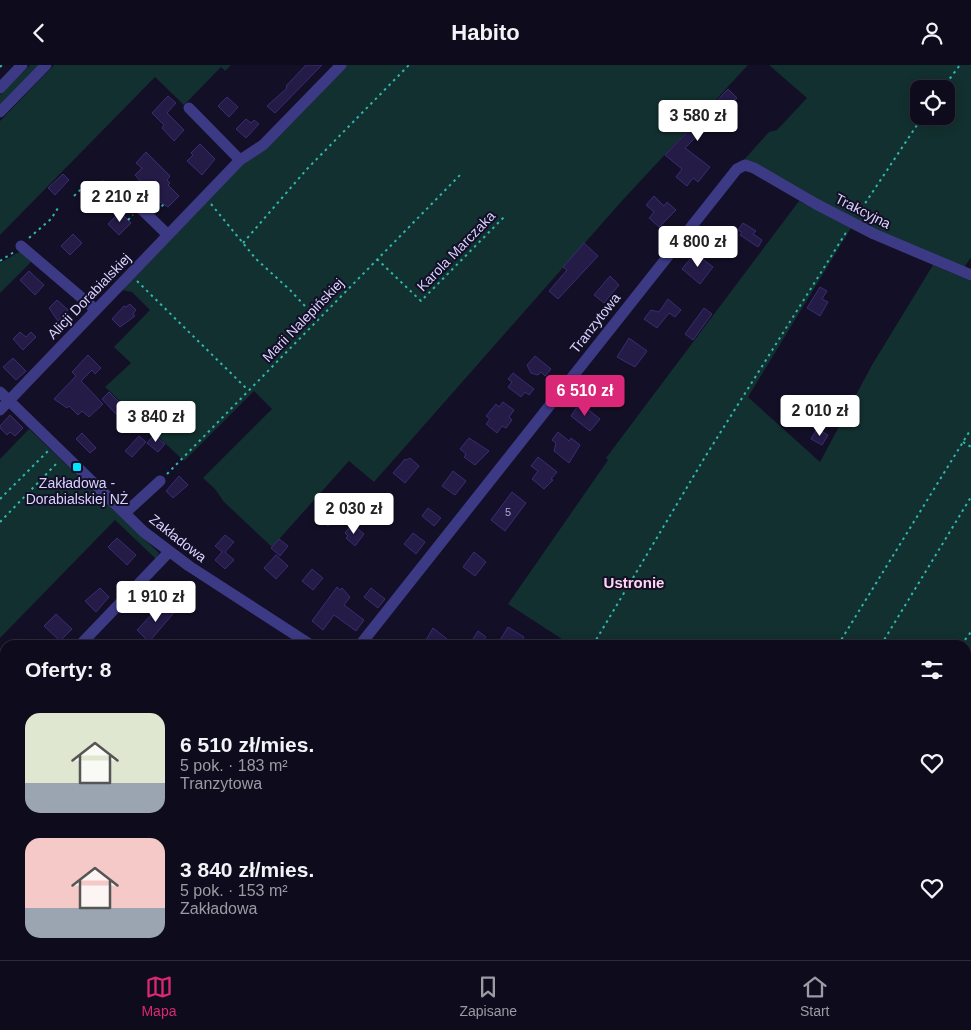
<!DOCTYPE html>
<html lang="pl">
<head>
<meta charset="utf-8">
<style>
  :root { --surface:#0e0b1c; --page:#1c1929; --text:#f1f3f6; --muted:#9b9ba3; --line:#2e2b3b; --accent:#db2777 }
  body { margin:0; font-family:Helvetica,sans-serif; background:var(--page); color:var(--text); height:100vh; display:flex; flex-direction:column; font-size:19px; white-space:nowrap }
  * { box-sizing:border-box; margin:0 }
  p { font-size:16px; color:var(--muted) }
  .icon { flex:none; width:28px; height:28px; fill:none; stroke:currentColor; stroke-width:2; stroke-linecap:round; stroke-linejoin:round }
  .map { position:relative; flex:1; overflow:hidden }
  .details { position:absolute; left:0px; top:575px; width:971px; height:320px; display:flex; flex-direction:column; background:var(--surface); border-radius:15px 15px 0 0; box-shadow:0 2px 12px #0003,0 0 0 1px var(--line) }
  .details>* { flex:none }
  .controls { position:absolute; left:910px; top:15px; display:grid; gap:10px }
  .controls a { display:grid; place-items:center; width:45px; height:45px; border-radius:10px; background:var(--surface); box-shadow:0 2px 12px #0003,0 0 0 1px var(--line); font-size:25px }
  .price { position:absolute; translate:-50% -42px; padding:0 11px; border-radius:5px; background:#fff; color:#222; font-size:16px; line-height:32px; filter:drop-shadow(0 1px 2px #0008) }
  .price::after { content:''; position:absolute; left:50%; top:30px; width:15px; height:11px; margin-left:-8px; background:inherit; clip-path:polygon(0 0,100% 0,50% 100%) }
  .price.selected { background:var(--accent); color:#fff }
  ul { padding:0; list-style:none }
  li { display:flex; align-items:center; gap:15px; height:125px; padding:0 25px }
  li span { display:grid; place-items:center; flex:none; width:140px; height:100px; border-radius:15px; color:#555 }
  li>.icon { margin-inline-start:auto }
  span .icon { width:60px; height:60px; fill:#fffc; stroke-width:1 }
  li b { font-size:21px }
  h2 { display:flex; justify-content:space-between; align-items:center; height:60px; padding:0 25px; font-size:21px }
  header { display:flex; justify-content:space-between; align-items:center; height:65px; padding:0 25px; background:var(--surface); font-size:22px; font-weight:600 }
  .menu { display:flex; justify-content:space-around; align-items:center; height:70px; border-top:1px solid var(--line); background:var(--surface); font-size:14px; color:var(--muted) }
  .menu a { display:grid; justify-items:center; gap:2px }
  .menu .selected { color:var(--accent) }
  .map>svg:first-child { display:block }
</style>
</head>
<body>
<header><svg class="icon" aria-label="back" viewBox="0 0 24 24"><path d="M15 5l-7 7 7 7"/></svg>Habito<svg class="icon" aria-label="person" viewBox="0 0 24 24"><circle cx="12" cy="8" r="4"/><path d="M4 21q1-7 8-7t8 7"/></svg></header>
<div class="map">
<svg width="971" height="895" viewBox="0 0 971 895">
  <rect width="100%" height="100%" fill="#130f26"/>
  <path fill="#12302f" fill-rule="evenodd" d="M30,0h9l-39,40v-10z
    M54,0h177l-6,6 -4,-4 -37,38 -29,-28 -155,158v-114z
    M346,0h402l-128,138 -246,279 -25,-21 -77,86 -48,-45 -9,-13 -12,-11 69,-69 -18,-18 -70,70 -79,-74 26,-24 -17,-16 36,-37 -18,-18 -10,-2 111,-118z
    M769,0h202v192l-7,11 -89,-37 -132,-70 26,-29 8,-2 30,-32zM919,24h27v27h-27z
    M799,136l52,27 -103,169 72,65 52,-97 61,-100 38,16v602l-5,9v-247h-395l-63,-41 100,-144 -2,-2z
    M19,187l4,1 8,9 -31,31v-30z
    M29,364l130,124 -3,6 -41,-39 -115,118v-179z
    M0,614l5,1v101l-5,-2z
    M971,841v54h-29l3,-5h21v-38z
    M0,879l5,2v9h28l9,3 1,-3h173l-4,5h-212z
    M232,890h256l6,5h-257z"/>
  <path fill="#241b47" stroke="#3b2d73" d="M306,0h16l-47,48 -8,-7 20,-18 -1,-2z
    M728,24l9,9 -32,34h-4l-16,16 25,19 -12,15 -5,-4 -6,8 -11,-9 6,-8 -17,-14z
    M168,31l8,7 -9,10 17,17 -10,11 -12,-13 2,-3 -12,-12z
    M227,32l11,10 -9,10 -11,-11z
    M246,54l5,4 3,-3 5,4 -13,14 -10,-9z
    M200,79l15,15 -13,16 -15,-14 6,-6 -2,-2z
    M146,87l24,24 -3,4 3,3 -2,2 11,11 -11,11 -14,-9 -19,-23 7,-7 -6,-5z
    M63,109l6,6 -14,15 -7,-7z
    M654,131l10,10 3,-4 9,8 -17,17 -10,-9 5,-6 -8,-7z
    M120,147l11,11 -12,12 -11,-11z
    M743,158l13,8 -3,3 9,6 -4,7 -18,-12 2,-3 -4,-2z
    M73,169l9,9 -12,12 -9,-9z
    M584,178l14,13 -40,43 -9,-8 18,-21 -4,-3z
    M695,188l18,14 -13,17 -18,-15z
    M29,206l15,14 -9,10 -15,-15z
    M610,211l9,9 -15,18 -10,-8z
    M820,222l7,4 -5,8 6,3 -8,14 -13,-8z
    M668,234l13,11 -6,7 -6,-4 -12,15 -13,-9 7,-9 8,2z
    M57,235l11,10 -10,11 -9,-13z
    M130,239l6,6 -3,4 2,2 -15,11 -8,-8 12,-13 2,1z
    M704,243l8,6 -19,26 -8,-6z
    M20,267l6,5 5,-5 5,5 -13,13 -10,-11z
    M629,273l18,13 -12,16 -18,-10z
    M88,290l13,13 -6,6 -3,-4 -11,11 22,23 -14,13 -7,-6 -4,4 -9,-9 -2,2 -13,-9 22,-23 -4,-4z
    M535,291l16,13 -6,7 -4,-4 -3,3 -7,-2 -4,-8z
    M13,293l13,13 -10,9 -13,-13z
    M513,308l21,16 -5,6 -4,-3 -4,5 -13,-10 4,-5 -4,-3z
    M611,312l10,8 -5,7 4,3 -5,7 -4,-3 -6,6 -10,-7z
    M109,327l14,14 -7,8 -14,-15z
    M503,337l11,8 -5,7 3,3 -6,8 -4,-2 -5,7 -11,-9 4,-5 -4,-3 10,-12 3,3z
    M580,338l20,16 -10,12 -19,-15z
    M10,350l13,13 -8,8 -5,-4 -3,3 -7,-7v-2z
    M817,364l11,6 -6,10 -11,-6z
    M558,367l11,9 2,-3 9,7 -11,18 -15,-12 2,-8 -4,-3z
    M82,368l14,15 -6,5 -14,-14z
    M154,370l11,9 -7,8 -11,-9z
    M139,371l7,6 -14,15 -7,-6z
    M469,373l20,13 -14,14 -11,-8 2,-3 -6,-5z
    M538,392l19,15 -6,7 2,1 -9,9 -12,-10 6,-8 -7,-5z
    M410,393l9,8 -14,17 -12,-10 12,-14 2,1z
    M453,406l13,10 -11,14 -13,-9z
    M179,411l9,9 -15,13 -7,-7z
    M512,427l14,11 -21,28 -14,-11z
    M333,430l13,10 -18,21 -12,-11z
    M428,443l13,10 -7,8 -12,-10z
    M352,459l12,10 -9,12 -9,-8 2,-2 -3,-3z
    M413,468l12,9 -9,12 -12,-10z
    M225,470l9,7 -9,10 9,8 -9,9 -10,-9 7,-8 -7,-6z
    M117,473l19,17 -9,10 -19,-18z
    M279,474l9,7 -8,10 -9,-8z
    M474,487l12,10 -11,14 -12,-9z
    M276,490l12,11 -12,13 -12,-11z
    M312,504l11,9 -10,12 -11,-9z
    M337,522l3,3 2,-2 8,9 -6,8 20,15 -8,11 -22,-16 -11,15 -11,-9z
    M100,523l9,9 -13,15 -11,-11z
    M371,523l14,11 -7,9 -14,-11z
    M171,538l6,6 -28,33 -12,-12 16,-17 4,4z
    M56,549l16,15 -12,12 -16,-15z
    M508,562l16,10 -5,8h-12l-7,-5z
    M433,563l14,11 -4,6h-20z
    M478,566l8,6 -6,8h-11z"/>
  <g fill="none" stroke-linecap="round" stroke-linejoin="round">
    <path stroke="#2fb8b0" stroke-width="2" stroke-dasharray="2.5 4" stroke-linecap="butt" d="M0,2l2,-2
      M942,24l18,-24
      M74,131c14,-15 30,-20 47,-6
      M147,135l3,-6
      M211,139l45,55 34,31 27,29
      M157,146l7,-7
      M858,149l65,-98
      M128,155l5,-5
      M29,173l22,-19 7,-11
      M243,178l64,-74 102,-104
      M377,194l44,42 85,-86
      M0,196l14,-9
      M137,216l111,109
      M963,377l8,5
      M167,409l294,-300
      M0,434l48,-48
      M0,457l58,-60
      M593,580l112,-188 142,-226
      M838,580l133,-216
      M881,580l90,-148
      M961,580l10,-13
      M966,641l5,4
      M966,673l5,3
      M966,738h1
      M966,852l5,5
      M966,855l5,9
      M966,888l5,-2
      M948,894l14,-4"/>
    <path stroke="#3d3a85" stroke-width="11" d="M0,23l22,-23
      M189,43l51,52
      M0,47l46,-47
      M129,132l39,38
      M21,181l75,64
      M0,327l144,140 45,34 122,79
      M0,345l240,-250 23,-15 78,-80
      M125,448l35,-32
      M80,580l89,-93
      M360,580l377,-476 8,-4 9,3 62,36 58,30 97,41
      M966,841l5,-11
      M864,890l9,5
      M216,895l4,-5
      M717,895l2,-5
      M935,895l3,-5"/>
  </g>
  <rect fill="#00e5ff" stroke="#130f26" stroke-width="2" x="72" y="397" width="10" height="10" rx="2.5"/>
  <g text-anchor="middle" stroke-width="4" stroke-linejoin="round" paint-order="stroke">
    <g font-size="11" fill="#aca6d1">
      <text x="508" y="451">5</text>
    </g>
    <g font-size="14" fill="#d9d4ff" stroke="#130f26">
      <text transform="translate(863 146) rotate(27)" y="5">Trakcyjna</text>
      <text transform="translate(456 186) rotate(-46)" y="5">Karola Marczaka</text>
      <text transform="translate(89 231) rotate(-46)" y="5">Alicji Dorabialskiej</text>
      <text transform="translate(303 255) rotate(-46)" y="5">Marii Nalepińskiej</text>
      <text transform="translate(595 258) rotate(-52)" y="5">Tranzytowa</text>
      <text transform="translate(178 473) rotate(38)" y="5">Zakładowa</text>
    </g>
    <g font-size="14" fill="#d9d4ff" stroke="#130f26">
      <text x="77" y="423">Zakładowa -<tspan x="77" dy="16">Dorabialskiej NŻ</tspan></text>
    </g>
    <g font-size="15" font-weight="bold" fill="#ffd6f0" stroke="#130f26">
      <text x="634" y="523">Ustronie</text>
    </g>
  </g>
</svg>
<div class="controls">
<a><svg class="icon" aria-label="locate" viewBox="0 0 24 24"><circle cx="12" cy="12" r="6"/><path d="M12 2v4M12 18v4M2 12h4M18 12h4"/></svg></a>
</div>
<b class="price" style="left:698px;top:77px">3 580 zł</b>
<b class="price" style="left:120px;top:158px">2 210 zł</b>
<b class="price" style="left:698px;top:203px">4 800 zł</b>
<b class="price selected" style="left:585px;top:352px">6 510 zł</b>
<b class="price" style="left:820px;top:372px">2 010 zł</b>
<b class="price" style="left:156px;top:378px">3 840 zł</b>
<b class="price" style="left:354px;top:470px">2 030 zł</b>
<b class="price" style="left:156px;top:558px">1 910 zł</b>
<section class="details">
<h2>Oferty: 8<svg class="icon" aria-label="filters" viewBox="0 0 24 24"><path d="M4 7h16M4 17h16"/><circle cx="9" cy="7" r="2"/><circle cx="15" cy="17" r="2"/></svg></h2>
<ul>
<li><span style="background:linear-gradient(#dfe7d0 70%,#9aa5b1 0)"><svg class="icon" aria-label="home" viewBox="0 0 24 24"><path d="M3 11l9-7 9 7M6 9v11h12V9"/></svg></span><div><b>6 510 zł/mies.</b><p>5 pok. · 183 m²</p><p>Tranzytowa</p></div><svg class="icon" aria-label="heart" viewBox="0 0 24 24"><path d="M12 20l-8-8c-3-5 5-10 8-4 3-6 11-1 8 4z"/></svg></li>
<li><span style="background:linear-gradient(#f6c9c9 70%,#9aa5b1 0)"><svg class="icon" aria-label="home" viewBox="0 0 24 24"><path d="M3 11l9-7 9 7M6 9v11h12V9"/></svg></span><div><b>3 840 zł/mies.</b><p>5 pok. · 153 m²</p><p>Zakładowa</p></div><svg class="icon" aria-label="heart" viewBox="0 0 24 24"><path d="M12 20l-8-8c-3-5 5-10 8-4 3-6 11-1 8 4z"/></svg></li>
</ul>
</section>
</div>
<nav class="menu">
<a class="selected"><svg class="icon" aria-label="map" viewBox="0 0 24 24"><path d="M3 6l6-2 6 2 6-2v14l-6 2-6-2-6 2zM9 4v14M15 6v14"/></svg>Mapa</a>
<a><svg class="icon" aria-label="saved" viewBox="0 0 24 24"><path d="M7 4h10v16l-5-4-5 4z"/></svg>Zapisane</a>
<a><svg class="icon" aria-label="home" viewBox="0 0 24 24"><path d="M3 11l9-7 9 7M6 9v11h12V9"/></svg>Start</a>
</nav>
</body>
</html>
